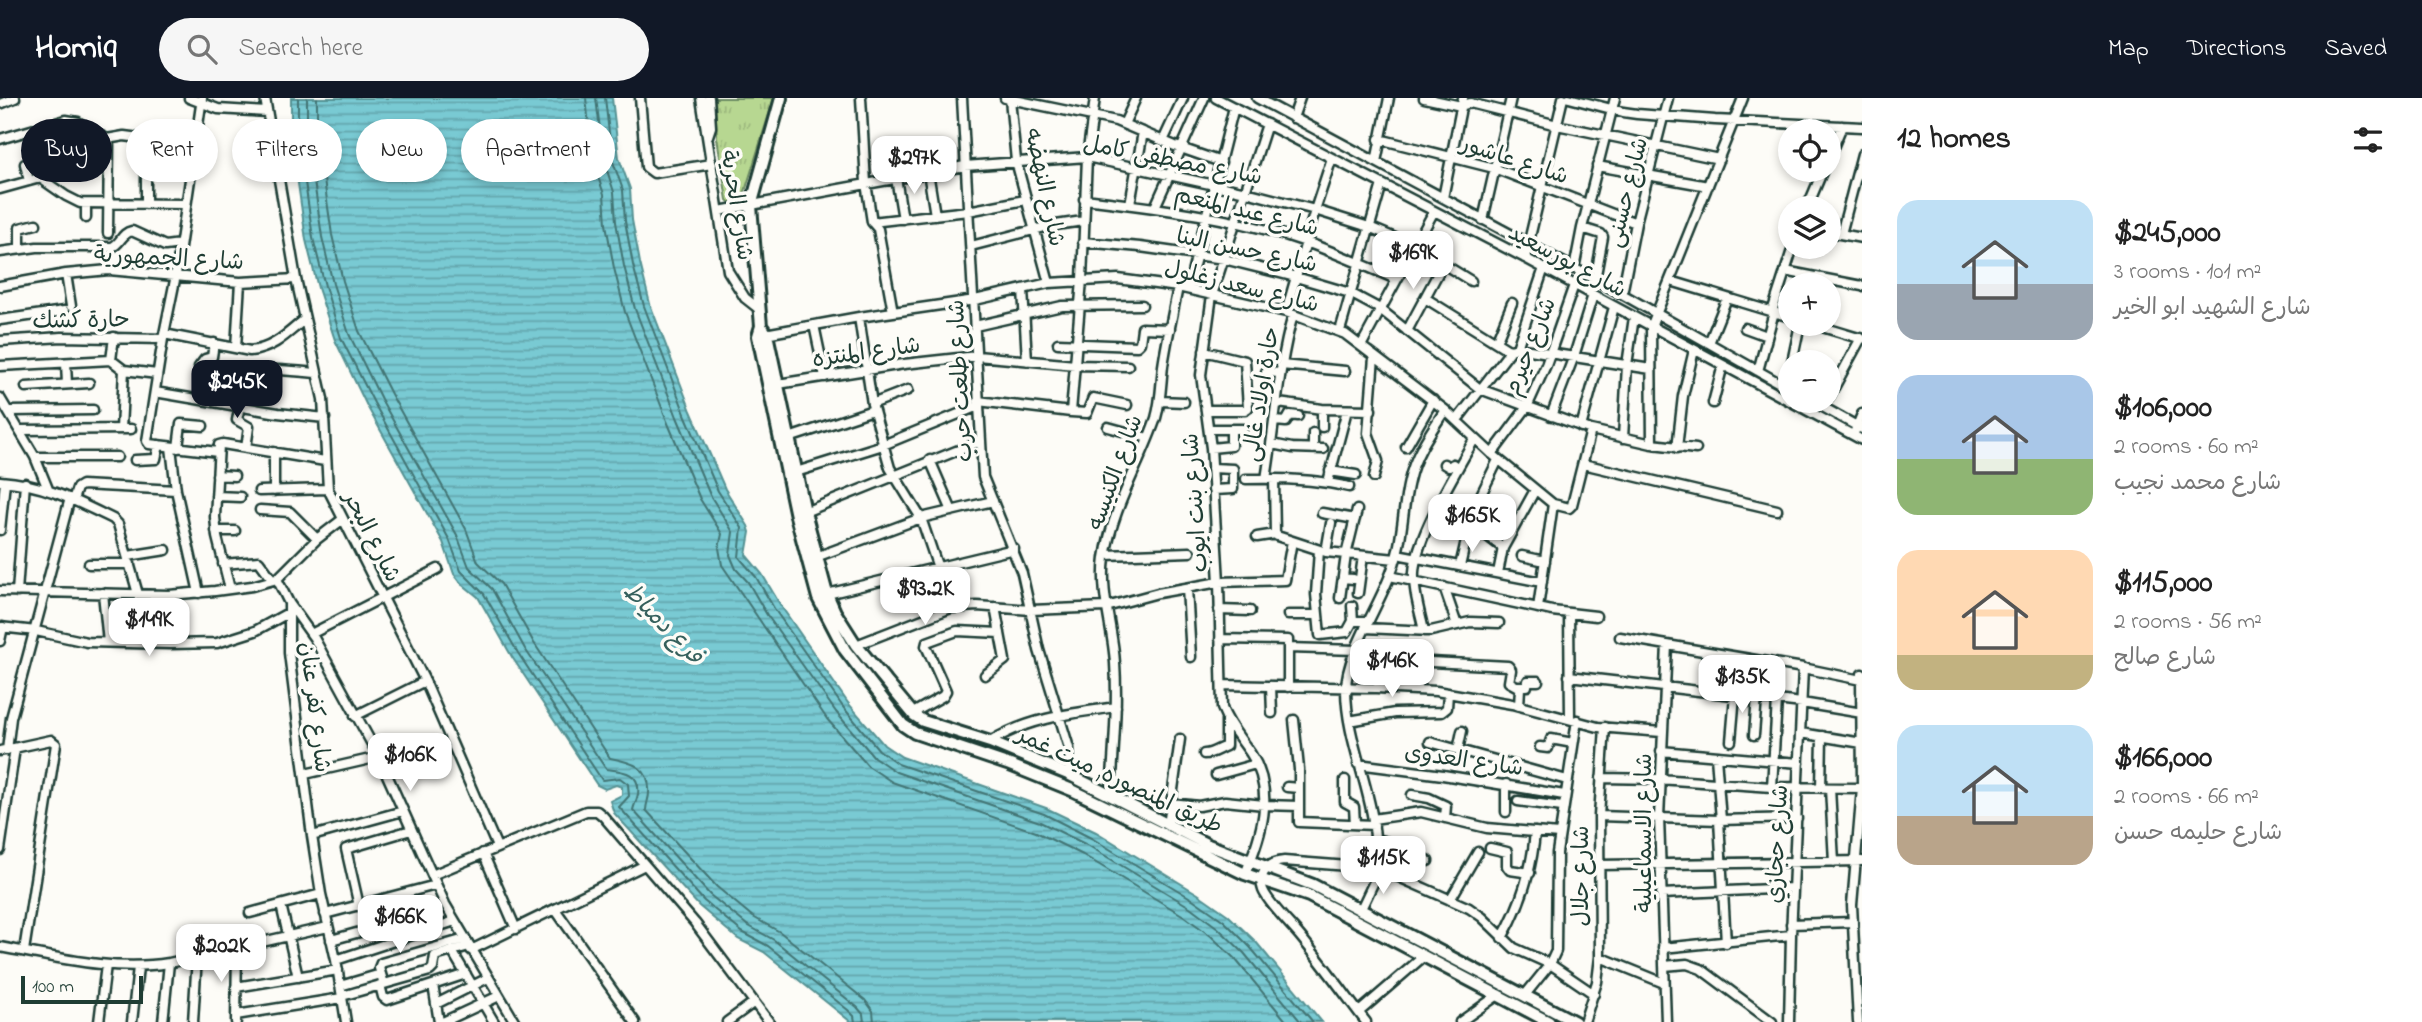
<!DOCTYPE html>
<html lang="en">
<head>
<meta charset="utf-8">
<style>
  :root { --surface:#fff; --page:#f6f6f6; --text:#222; --muted:#767676; --accent:#111827 }
  body { margin:0; font-family:"Indie Flower","Playpen Sans Arabic",sans-serif; background:var(--page); color:var(--text); height:100vh; display:flex; flex-direction:column; font-size:26px; white-space:nowrap }
  * { box-sizing:border-box; margin:0 }
  p { font-size:23px; color:var(--muted) }
  .icon { flex:none; width:38px; height:38px; fill:none; stroke:currentColor; stroke-width:2; stroke-linecap:round; stroke-linejoin:round }
  .map { position:relative; flex:1; overflow:hidden }
  .details { display:flex; flex-direction:column; background:var(--surface); width:560px }
  .details>* { flex:none }
  .banner { position:absolute; left:21px; top:21px; width:665px; height:63px; display:flex; gap:14px }
  .buttons { position:absolute; left:1778px; top:21px; display:grid; gap:14px }
  .buttons a { display:grid; place-items:center; width:63px; height:63px; border-radius:50%; background:var(--surface); box-shadow:0 4px 10px #0003; font-size:35px }
  .scale { position:absolute; left:21px; bottom:18px; width:122px; box-sizing:border-box; padding-left:7px; border:4px solid #1f3d34; border-top:0; font-size:19px; line-height:24px; white-space:nowrap; color:#1f3d34; -webkit-text-stroke:5px #fdfcf7; paint-order:stroke }
  .price { position:absolute; translate:-50% -60px; padding:0 16px; border-radius:14px; background:#fff; color:#222; font-size:23px; line-height:46px; filter:drop-shadow(0 2px 4px #0008) }
  .price::after { content:''; position:absolute; left:50%; top:42px; width:21px; height:16px; margin-left:-10px; background:inherit; clip-path:polygon(0 0,100% 0,50% 100%) }
  .price.selected { background:var(--accent); color:#fff }
  ul { padding:0; list-style:none }
  li { display:flex; align-items:center; gap:21px; height:175px; padding:0 35px }
  li span { display:grid; place-items:center; flex:none; width:196px; height:140px; border-radius:21px; color:#555 }
  li>.icon { margin-inline-start:auto }
  span .icon { width:84px; height:84px; fill:#fffc; stroke-width:1 }
  li b { font-size:30px }
  h2 { display:flex; justify-content:space-between; align-items:center; height:84px; padding:0 35px; font-size:30px }
  .tag { padding:0 24px; border-radius:32px; background:var(--surface); box-shadow:0 4px 10px #0003; font-size:24px; line-height:63px }
  .tag.selected { background:var(--accent); color:#fff }
  header { display:flex; align-items:center; gap:42px; box-sizing:border-box; height:98px; padding:0 35px; background:var(--accent); color:#fff }
  header strong { font-size:33px }
  nav { display:flex; gap:38px; margin-inline-start:auto; font-size:24px }
  .search { width:490px; height:63px; background:var(--page); display:flex; align-items:center; gap:18px; box-sizing:border-box; padding:0 24px; border-radius:38px; color:var(--muted); font-size:26px }
  main { display:flex; flex:1; min-height:0 }
  .map>svg:first-child { display:block }
</style>
</head>
<body>
<header>
<strong>Homiq</strong>
<div class="search"><svg class="icon" aria-label="search" viewBox="0 0 24 24"><circle cx="10" cy="10" r="6"/><path d="M15 15l6 6"/></svg>Search here</div>
<nav><a>Map</a><a>Directions</a><a>Saved</a></nav>
</header>
<main>
<div class="map">
<svg width="1862" height="924" viewBox="0 0 1862 924">
  <defs>
    <pattern id="park-tufts" width="24" height="20" patternUnits="userSpaceOnUse" patternTransform="scale(1.75)"><rect width="24" height="20" fill="#b7d791"/><path d="M3 7l-1-3M5 7V3M7 7l1-3M15 17l-1-3M17 17v-4M19 17l1-3" fill="none" stroke="#9db97e"/></pattern>
    <pattern id="water-rules" width="6" height="5" patternUnits="userSpaceOnUse" patternTransform="scale(1.75)"><rect width="6" height="5" fill="#79cad3"/><path d="M0 2.5h6" fill="none" stroke="#63a5ac"/></pattern>
  </defs>
  <rect width="100%" height="100%" fill="#fdfcf7"/>
  <filter id="ink" filterUnits="userSpaceOnUse"><feTurbulence type="fractalNoise" baseFrequency=".0143" numOctaves="2"/><feDisplacementMap in="SourceGraphic" scale="14" xChannelSelector="R" yChannelSelector="G"/><feConvolveMatrix kernelMatrix="1 2 1 2 8 2 1 2 1" color-interpolation-filters="sRGB"/></filter>
  <g filter="url(#ink)">
    <path fill="url(#park-tufts)" stroke="#6b8a62" stroke-width="2" d="M715,0h59l-31,100 -3,3 -11,1 -2,-2 -10,-62z"/>
    <path fill="url(#water-rules)" stroke="#559293" stroke-width="2" d="M291,0h321l7,60 11,31 2,31 8,43 10,41 41,107 34,78 23,37 2,6 -4,23 16,19 19,32 67,97 36,42 18,12 144,51 50,24 102,62 30,21 28,27 66,80h-427l-10,-3 -34,3 -87,-70 -26,-13 -39,-33 -85,-93 -4,-12 12,-6v-8l-6,-2 -11,4 -8,-4 -85,-128 -34,-60 -17,-14 -7,-9 -11,-32 -76,-136 -32,-66 -17,-52 -12,-48 -15,-106z"/>
    <g fill="none" stroke-linecap="round" stroke-linejoin="round">
      <path stroke="#437574" stroke-width="2" d="M298,0v35l15,105 12,48 16,52 33,65 75,136 12,32 23,23 34,59 84,127 18,-2 8,6 1,12 -10,11 85,94 38,31 26,14 80,64 6,6 1,6
        M307,0v34l15,105 11,47 16,50 32,65 76,136 12,32 23,22 33,60 81,120c15,2 35,2 32,25 -1,6 -4,11 -5,16l77,85 37,30 27,15 83,67 6,7 1,8
        M317,0v33l15,104 11,46 16,50 32,63 75,135 12,33 23,22 33,59 76,115c20,4 41,8 39,35 0,6 -3,11 -3,17l71,77 36,30 27,15 85,68 8,11 1,11
        M586,0l7,65 11,31 2,30 8,44 11,44 42,109 33,78 22,35 -3,14 3,17 105,154 41,47 24,16 144,50 47,23 101,61 27,20 25,24 51,62
        M596,0l8,63 10,31 2,30 8,44 11,43 42,108 33,78 23,37 -3,23 6,14 12,13 19,33 69,97 38,45 22,15 144,50 49,24 101,61 28,21 26,25 57,69
        M605,0l7,61 11,31 2,31 8,44 11,41 41,108 33,77 24,37 -3,29 17,20 19,33 68,97 36,43 19,14 146,50 49,25 101,61 30,21 26,26 63,75"/>
      <g stroke="#1f3d34" stroke-width="13">
        <path id="minor" d="M189,0l29,11 49,3
          M202,0l-26,177 -13,64 -16,102 2,3 69,8
          M265,0l31,181 27,120 5,90 97,192 72,166
          M640,0l6,69 8,6 58,-9
          M701,0l27,173 17,27 14,11
          M861,0l5,85 6,39 6,7 15,83
          M962,0l21,379 39,96 17,77 30,98 1,27
          M1005,0l111,23 59,25 46,16
          M1216,0l309,160 337,182
          M1257,0l365,196 168,95
          M1424,0l37,8 9,-3 87,22 162,34
          M1569,0l54,14 14,2 78,6 147,7
          M1010,1l6,62 33,122
          M0,6l15,-6
          M1293,20l7,-20
          M1124,26l12,-26
          M708,38l3,-9 -2,-29
          M0,41l66,-19 12,2 29,17 17,-3 70,9
          M1379,41l115,29 142,55
          M1163,43l20,-43
          M1829,59l13,-31
          M35,63l3,18
          M1376,64l13,-64
          M25,66l4,17
          M1597,68l111,20
          M146,74v32
          M928,74l7,43
          M896,80l7,41
          M0,91l40,-11 26,18 14,7 105,1
          M1443,100l20,-100
          M1084,101c74,9 151,18 222,43 30,11 60,24 90,37
          M86,106v14
          M1130,106l13,-72
          M1155,109l49,-109
          M1807,110l16,-38
          M719,113l246,-45 122,-9 159,35 69,18 54,17 45,19 57,35
          M1483,122l28,-122
          M872,124l96,-11 57,-11
          M1582,130l19,6 2,3 -8,43
          M1829,134l33,6
          M108,135l1,-94
          M1841,136l21,-80
          M1083,144l57,5 84,12 72,18 54,16 30,16 100,80 111,41 61,14 44,5
          M971,148l78,-20 34,-5
          M20,151v-21l16,-4
          M0,154l37,-5h75c9,-3 9,-14 20,-16l33,15 15,-2
          M1525,160l38,-160
          M1574,171l8,-41 33,-130
          M1785,173l77,15
          M66,176l5,32
          M1671,183l119,36
          M0,188l66,-12 43,-4 131,12 56,-3
          M1023,191l4,72
          M1188,191l46,-182
          M1622,196l14,-71 32,-125
          M1425,200l82,51 4,1
          M1286,214l29,-102 17,-52
          M1772,214l21,-65
          M859,219l13,87 18,64 31,50 17,50
          M0,222l64,-9
          M1812,226l50,15
          M814,227l11,52
          M975,228l87,-20 80,-1
          M1745,230l22,8
          M1340,233l42,-147
          M1407,233l36,-67
          M164,236l86,17c23,-2 38,-18 55,-32
          M765,236l94,-17 116,-17 74,-17 69,-4 60,8 108,25 59,22 100,76 47,44 61,50 -15,104
          M0,243l62,-4 101,2
          M1496,244l16,-39
          M1058,245l79,3 3,-3 2,-15 28,1
          M1709,245l18,-45
          M1361,248l73,-135
          M236,250l4,-66
          M1517,250l134,21
          M1204,253l41,10 3,47 -3,2h-39
          M111,262l3,-23
          M1792,264l8,-38
          M66,265l1,21
          M1281,267l64,6
          M0,268l111,-6 13,10 33,4
          M199,269l6,-8 7,-2 2,-14
          M1758,273l16,-59
          M1266,274l14,1
          M778,286l126,-20 73,-8 98,9 53,1
          M26,289l63,-4
          M1787,289l3,-17
          M155,294l123,21 47,5
          M1829,299l32,-59
          M0,300l35,59 13,32
          M978,303l93,11 11,-132 5,-123 8,-59
          M1160,303l24,1
          M1812,303l50,28
          M221,304c21,-44 55,-31 96,-29
          M1278,305l44,6 49,1
          M1713,305l10,-38
          M872,306l36,-14
          M240,308l-3,14 12,7 -3,21
          M9,313l84,-1
          M1071,314l16,1 6,-15 34,7
          M1551,318l23,-60 19,-61
          M1457,322l54,-70 6,-2 27,-80
          M1275,323l11,1 4,-7 8,1
          M1108,329l40,11
          M1322,329v-18
          M1581,329l33,-120
          M121,331l3,-59
          M1209,331h34
          M20,332l111,-1
          M1855,333l7,-17
          M1623,340l4,-73 7,-48
          M786,341l87,-29
          M1272,346l20,4 31,1
          M1652,346l-1,-117 92,-229
          M171,349l5,43 23,103
          M1406,349l27,-47
          M178,350l3,-24 22,2
          M1211,350l20,-2v-17
          M1677,350l6,-52 11,-46
          M1313,351v-16
          M274,354v39
          M1492,356l35,-47 19,-42 28,-80
          M35,359h82
          M135,362l21,-1 3,-14
          M930,362l22,51
          M1444,366l5,3 4,-3 5,4
          M1583,366l194,46
          M1212,370l21,1v20l-20,1
          M1330,373l26,4
          M796,374l87,-27 95,-39
          M217,377l17,1
          M1374,379l4,-16 -10,-28 6,-76
          M1246,381c35,-1 69,0 103,8
          M1266,381c9,-54 12,-112 27,-164
          M1274,381l1,54 2,3 49,16 70,7
          M0,383c44,3 74,19 113,38l5,5 20,70 6,49
          M1328,384l19,-72
          M259,393l69,-2
          M216,398l24,1
          M73,402l4,-12 5,-3 94,5
          M1553,406l16,4 3,-3 19,-75
          M260,412l30,2 27,27
          M802,415l179,-72
          M1322,415l33,6
          M1470,425l33,25
          M0,432l5,-48
          M216,433h19
          M1257,439l19,-3
          M1319,452l-3,44 4,41 27,-3 6,-11h16
          M1326,454l5,-29
          M1397,456l145,28
          M1106,457l84,-3
          M128,458l38,-6
          M1522,458l23,5
          M816,459l105,-39 72,-17
          M89,466h41
          M223,466l36,-3 14,19
          M1460,468l13,-55 25,-51
          M1498,475l5,-25 32,-58
          M1390,478l162,35 44,5
          M1343,480l10,1
          M277,481l12,24 25,35 65,119 66,147 70,118
          M1444,489l13,38
          M1187,490l4,69
          M230,491l-13,-52 -2,-20 4,-72 4,-1 102,17
          M0,493l169,4 46,-4 37,-5 25,-7 40,-40 26,-20
          M17,494l8,-109
          M103,495l5,49
          M1358,495l5,-37
          M827,496l187,-45
          M1340,500l6,-43 11,-45
          M289,505v50l23,183 9,58 15,66 10,62
          M1352,508l1,15
          M1219,512l31,1
          M1569,515l1,105
          M1288,517h28
          M0,529l36,4 51,11 83,2 47,-1 38,-12 33,-18
          M1365,530l66,3 39,-9 29,1
          M1424,533c-4,-19 -11,-40 -10,-59 2,-35 43,-102 61,-134
          M311,536l127,-65
          M1620,539l183,31 58,12 1,-6
          M1220,541l68,1v47
          M0,543l3,-14
          M856,547l95,-37 26,-2 54,4 75,-3 52,-14 61,-11 66,-2 7,-39
          M1288,550l69,2
          M1353,560l155,8 3,4 -2,12 11,6 -1,18
          M985,577l20,-15 -10,-53
          M1569,578l233,27 60,10
          M1861,582l1,104
          M1222,587l154,3 60,3 76,13 86,23 64,5
          M1271,588l1,27
          M1518,588h9l1,-5h10
          M913,615l30,-17 3,-5 -20,-45 1,-4 30,-11 43,2
          M355,618l70,-35
          M1294,622l5,49v53l75,3
          M1349,623l46,-8 47,-1 5,-4 1,-15
          M1801,635l61,10
          M1754,637l3,-38
          M1731,643l4,-46
          M990,644c37,-24 83,-29 126,-35
          M1430,644l137,38
          M1540,649l8,1 3,-9 22,4
          M7,652l4,-32 59,-220
          M1458,652l4,-19
          M0,653l51,-11 5,4 -32,207
          M1661,653l138,12
          M1204,656c8,0 14,-5 22,-8v-26
          M1716,658l5,64
          M1358,666l85,11 121,20
          M305,676l74,-17
          M1216,677l40,-11
          M1601,680l58,1 113,8 90,1
          M1345,682v22l9,5 1,17
          M1506,686v28
          M1287,689l12,1
          M1772,689l5,-87
          M1821,690l1,-52
          M1830,690l4,74
          M1412,697l17,3 17,8 -1,12
          M1111,698c2,-44 7,-89 4,-133 -2,-35 -15,-69 -10,-105 7,-50 35,-93 51,-140 5,-17 5,-35 7,-52 4,-27 10,-53 15,-79
          M1518,703l44,6
          M1171,705l28,3 26,-5 39,4 35,1
          M1599,718l120,4 78,-2
          M1373,721l48,-7 66,16 72,6
          M1719,722l7,123
          M1168,728l12,-87
          M312,738l91,-25
          M1375,741l29,7 24,15
          M1490,750l17,4v14l3,4 20,3
          M0,752l15,-102
          M483,755l33,76
          M1599,767l263,-4
          M1374,770c9,-61 -28,-118 -28,-179 0,-35 34,-84 46,-119 11,-28 10,-60 17,-89 6,-27 21,-48 36,-71
          M1245,776c16,-37 31,-82 6,-120 -10,-15 -22,-28 -29,-46l-3,-126 -8,-134 -10,-73 11,-80 55,-171
          M432,777l154,-64h11l6,5 92,107 74,99
          M1661,796l132,-6
          M1450,802l28,-48
          M281,807l17,72
          M359,808l-13,-57 65,-19
          M555,811l80,113
          M1360,813l20,-42
          M250,815l71,-19
          M325,816l111,-29
          M1791,826l62,-2
          M1502,840c19,-33 30,-67 33,-106
          M331,842l29,-8
          M0,849c56,10 113,25 169,16l159,-36
          M1663,850l128,-13
          M471,852l174,-85
          M452,853l42,71
          M1600,859l64,26
          M336,862l119,-39
          M1664,868l23,-2 14,5 71,53
          M384,886l-5,-16 2,-5 84,-24
          M380,887l3,12 4,3 79,-26
          M433,887l6,37
          M340,888l41,-12
          M236,889l102,-17
          M1525,897l25,-31 6,-13 1,-98 20,-133
          M342,898l88,-25 3,-3 2,-12 34,-10
          M436,906l52,-26
          M1359,914l65,-56
          M236,917l106,-17
          M99,924l7,-57
          M132,924l6,-55
          M163,924l6,-59
          M193,924l4,-66
          M236,924l1,-76
          M443,924l56,-26
          M727,924l26,-19
          M1366,924c-22,-29 -43,-58 -66,-86 -10,-12 -32,-33 -37,-46 -6,-16 6,-28 21,-29l90,7 27,10 68,30 13,9 32,31 36,16 44,30
          M1460,924l38,-27
          M1584,924l13,-40 3,-25 -1,-141 6,-89
          M1666,924l-7,-204 8,-173
          M1789,924l2,-87 12,-267
          M1858,924l-6,-117 10,-117"/>
      </g>
      <g stroke="#1f3d34" stroke-width="16">
        <path id="major" d="M781,0l-30,108 10,120 -3,10 38,180 22,82 27,52 58,75 12,8 95,32 62,25 173,84 64,22 240,126
          M761,228l6,8 38,178 22,82 8,18 21,33 58,70 9,6 67,21 80,33 138,70 105,40 262,137"/>
      </g>
      <use href="#minor" stroke="#fdfcf7" stroke-width="8"/>
      <use href="#major" stroke="#fdfcf7" stroke-width="10"/>
    </g>
  </g>
  <g text-anchor="middle" stroke-width="7" stroke-linejoin="round" paint-order="stroke">
    <g font-size="23" fill="#1f3d34" stroke="#fdfcf7">
      <text transform="translate(1173 61) rotate(11)" y="8">شارع مصطفى كامل</text>
      <text transform="translate(1515 61) rotate(18)" y="8">شارع عاشور</text>
      <text transform="translate(1046 89) rotate(78)" y="8">شارع النهضه</text>
      <text transform="translate(1626 94) rotate(-76)" y="8">شارع حسنى</text>
      <text transform="translate(738 107) rotate(81)" y="8">شارع الحرية</text>
      <text transform="translate(1247 112) rotate(14)" y="8">شارع عبد المنعم</text>
      <text transform="translate(1247 151) rotate(12)" y="8">شارع حسن البنا</text>
      <text transform="translate(169 159) rotate(3)" y="8">شارع الجمهورية</text>
      <text transform="translate(1568 162) rotate(28)" y="8">شارع بورسعيد</text>
      <text transform="translate(1242 187) rotate(14)" y="8">شارع سعد زغلول</text>
      <text transform="translate(81 221) rotate(-1)" y="8">حارة كشك</text>
      <text transform="translate(1529 248) rotate(-68)" y="8">شارع حيرم</text>
      <text transform="translate(866 253) rotate(-8)" y="8">شارع المنتزه</text>
      <text transform="translate(959 283) rotate(-93)" y="8">شارع طلعت حرب</text>
      <text transform="translate(1260 296) rotate(-81)" y="8">حارة اولاد غالى</text>
      <text transform="translate(1114 374) rotate(-70)" y="8">شارع الكنيسه</text>
      <text transform="translate(1194 405) rotate(-94)" y="8">شارع بنت ايوب</text>
      <text transform="translate(373 438) rotate(63)" y="8">شارع البحر</text>
      <text transform="translate(316 609) rotate(83)" y="8">شارع كفر عنان</text>
      <text transform="translate(1464 661) rotate(8)" y="8">شارع العدوى</text>
      <text transform="translate(1120 681) rotate(25)" y="8">طريق المنصوره, ميت غمر</text>
      <text transform="translate(1643 735) rotate(-90)" y="8">شارع الاسماعيلية</text>
      <text transform="translate(1776 746) rotate(-87)" y="8">شارع حجازي</text>
      <text transform="translate(1580 778) rotate(-90)" y="8">شارع جلال</text>
    </g>
    <g font-size="24" font-style="italic" fill="#36605c" stroke="#fdfcf7">
      <text transform="translate(664 525) rotate(46)" y="8">فرع دمياط</text>
    </g>
  </g>
</svg>
<div class="buttons">
<a><svg class="icon" aria-label="locate" viewBox="0 0 24 24"><circle cx="12" cy="12" r="6"/><path d="M12 2v4M12 18v4M2 12h4M18 12h4"/></svg></a>
<a><svg class="icon" aria-label="layers" viewBox="0 0 24 24"><path d="M12 4l9 5-9 5-9-5zM3 14l9 5 9-5"/></svg></a>
<a>+</a>
<a>−</a>
</div>
<div class="scale">100 m</div>
<b class="price" style="left:914px;top:98px">$297K</b>
<b class="price" style="left:1413px;top:193px">$169K</b>
<b class="price selected" style="left:237px;top:322px">$245K</b>
<b class="price" style="left:1472px;top:456px">$165K</b>
<b class="price" style="left:925px;top:529px">$93.2K</b>
<b class="price" style="left:149px;top:560px">$149K</b>
<b class="price" style="left:1392px;top:601px">$146K</b>
<b class="price" style="left:1742px;top:617px">$135K</b>
<b class="price" style="left:410px;top:695px">$106K</b>
<b class="price" style="left:1383px;top:798px">$115K</b>
<b class="price" style="left:400px;top:857px">$166K</b>
<b class="price" style="left:221px;top:886px">$202K</b>
<div class="banner">
<a class="tag selected">Buy</a>
<a class="tag">Rent</a>
<a class="tag">Filters</a>
<a class="tag">New</a>
<a class="tag">Apartment</a>
</div>
</div>
<section class="details">
<h2>12 homes<svg class="icon" aria-label="filters" viewBox="0 0 24 24"><path d="M4 7h16M4 17h16"/><circle cx="9" cy="7" r="2"/><circle cx="15" cy="17" r="2"/></svg></h2>
<ul>
<li><span style="background:linear-gradient(#bfe0f5 60%,#9aa5b1 0)"><svg class="icon" aria-label="home" viewBox="0 0 24 24"><path d="M3 11l9-7 9 7M6 9v11h12V9"/></svg></span><div><b>$245,000</b><p>3 rooms · 101 m²</p><p>شارع الشهيد ابو الخير</p></div></li>
<li><span style="background:linear-gradient(#a9c7e8 60%,#8fb573 0)"><svg class="icon" aria-label="home" viewBox="0 0 24 24"><path d="M3 11l9-7 9 7M6 9v11h12V9"/></svg></span><div><b>$106,000</b><p>2 rooms · 60 m²</p><p>شارع محمد نجيب</p></div></li>
<li><span style="background:linear-gradient(#ffd9b3 75%,#c2b280 0)"><svg class="icon" aria-label="home" viewBox="0 0 24 24"><path d="M3 11l9-7 9 7M6 9v11h12V9"/></svg></span><div><b>$115,000</b><p>2 rooms · 56 m²</p><p>شارع صالح</p></div></li>
<li><span style="background:linear-gradient(#bfe0f5 65%,#b9a48a 0)"><svg class="icon" aria-label="home" viewBox="0 0 24 24"><path d="M3 11l9-7 9 7M6 9v11h12V9"/></svg></span><div><b>$166,000</b><p>2 rooms · 66 m²</p><p>شارع حليمه حسن</p></div></li>
</ul>
</section>
</main>
</body>
</html>
